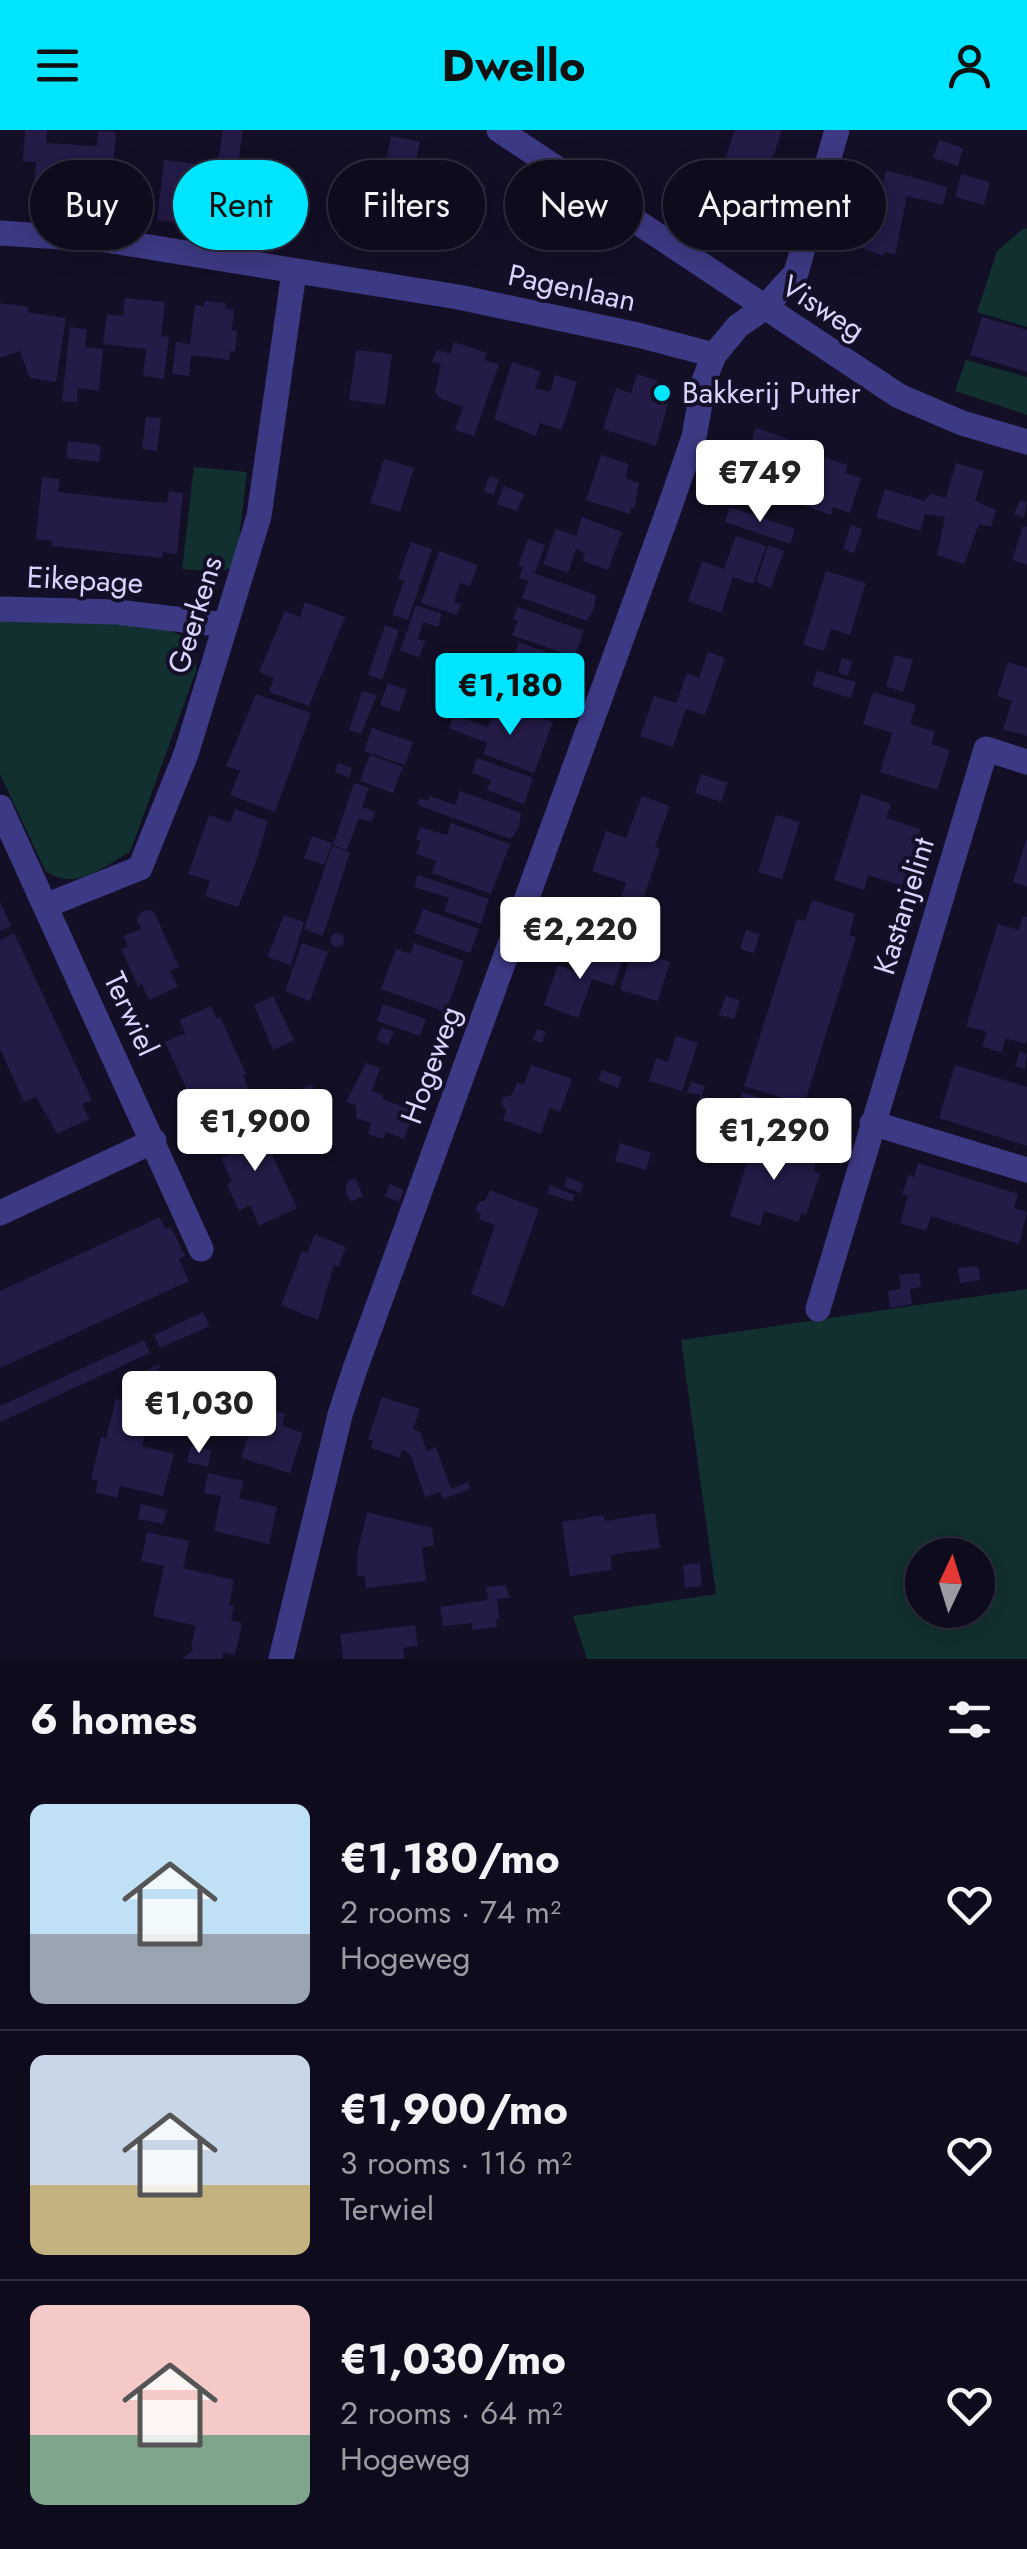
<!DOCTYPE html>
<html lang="en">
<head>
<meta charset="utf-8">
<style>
  :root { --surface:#0e0b1c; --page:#1c1929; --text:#f1f3f6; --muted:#9b9ba3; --line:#2e2b3b; --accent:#00e5ff }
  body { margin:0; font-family:Jost,sans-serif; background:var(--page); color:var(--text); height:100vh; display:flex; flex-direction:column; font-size:38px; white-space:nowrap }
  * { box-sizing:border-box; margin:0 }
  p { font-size:32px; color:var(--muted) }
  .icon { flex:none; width:55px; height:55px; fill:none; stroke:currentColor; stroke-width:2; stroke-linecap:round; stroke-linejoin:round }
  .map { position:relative; height:1529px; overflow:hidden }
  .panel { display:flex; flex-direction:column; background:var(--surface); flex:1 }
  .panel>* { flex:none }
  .banner { position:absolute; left:30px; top:30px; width:968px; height:90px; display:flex; gap:20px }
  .needle { width:65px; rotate:4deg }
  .tools { position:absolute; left:905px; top:1408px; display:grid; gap:20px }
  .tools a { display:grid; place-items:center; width:90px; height:90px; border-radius:50%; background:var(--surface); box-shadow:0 5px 25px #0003,0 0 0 2px var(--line); font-size:50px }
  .price { position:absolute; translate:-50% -85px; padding:0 22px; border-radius:10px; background:#fff; color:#222; font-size:32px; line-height:65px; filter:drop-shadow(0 2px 5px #0008) }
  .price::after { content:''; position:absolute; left:50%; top:60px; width:30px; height:22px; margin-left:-15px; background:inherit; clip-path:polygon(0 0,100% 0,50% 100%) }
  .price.selected { background:var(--accent); color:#111 }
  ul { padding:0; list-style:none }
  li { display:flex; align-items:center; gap:30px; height:250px; padding:0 30px }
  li+li { border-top:2px solid var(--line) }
  li span { display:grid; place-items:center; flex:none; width:280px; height:200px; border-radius:15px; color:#555 }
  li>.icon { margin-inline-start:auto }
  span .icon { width:120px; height:120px; fill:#fffc; stroke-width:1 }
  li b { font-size:42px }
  h2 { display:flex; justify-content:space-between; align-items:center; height:120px; padding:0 30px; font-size:42px }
  .tag { padding:0 35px; border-radius:45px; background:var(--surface); box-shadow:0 5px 25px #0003,0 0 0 2px var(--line); font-size:35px; line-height:90px }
  .tag.selected { background:var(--accent); color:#111 }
  header { display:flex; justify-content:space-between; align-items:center; height:130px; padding:0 30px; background:var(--accent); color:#111; font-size:45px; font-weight:700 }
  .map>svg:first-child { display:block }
</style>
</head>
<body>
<header><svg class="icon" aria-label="menu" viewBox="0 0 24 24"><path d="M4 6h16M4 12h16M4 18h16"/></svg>Dwello<svg class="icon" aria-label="person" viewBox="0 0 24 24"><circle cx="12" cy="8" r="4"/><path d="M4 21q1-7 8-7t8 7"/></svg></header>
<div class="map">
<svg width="1027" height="1529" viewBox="0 0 1027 1529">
  <rect width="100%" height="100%" fill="#130f26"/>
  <path fill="#12302f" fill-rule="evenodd" d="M1024,98l3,1v98l-50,-15 20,-61z
    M966,230l61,17v38l-72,-24z
    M194,337l53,5 -9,75 -7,21 -13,4 -36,-3z
    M38,487l127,12c23,7 32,18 31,42l-66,181c-27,15 -57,41 -85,18l-45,-96v-153z
    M1027,1159v370h-440l-14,-43 143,-22 -35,-254zM922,1425h56v55h-56z"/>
  <path fill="#241b47" d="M25,0h22l-1,13 51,3 1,-15 18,1 -3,35 -12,-1 -3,36 -40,-3v4l-25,-6 3,-35 -13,-1z
    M223,0h20l-5,34 -20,-3z
    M735,0h47l-23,71 -43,-15z
    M391,6l29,6 -7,32 -29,-6z
    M939,10l24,8 -5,18 -25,-8z
    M164,30l38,5 -8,60 -37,-5z
    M247,34l41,7 -9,59 -42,-6z
    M418,40l68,15 -3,17 -16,-3 -9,41 -32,-7 1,-7 -19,-4 -1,7 -21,-4 7,-32 19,4z
    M886,40l61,17 -4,18 -36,-9 -12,59 -9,-3 -3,4 -31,-12 4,-16 4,1 8,-33 15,4 3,-10 -4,-1z
    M961,44l29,8 -6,23 -29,-8z
    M125,168l40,4 -4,34 8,1 -5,42 -21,-3 3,-27 -43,-5 4,-30 16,2z
    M205,171l21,2 -1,5 9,2 -2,20 5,1 -2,21 -5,-1 -1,9 -38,-5 -2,21 -17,-2 4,-32 14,2 5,-39 9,1z
    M0,173l29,4 -1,5 38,6 -10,64 -26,-4 -10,-27 -20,7z
    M982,187l45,13v42l-57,-17z
    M70,197l17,2 -2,18 18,2 -4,42 -21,-3 -1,14 -15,-1z
    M454,212l33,11 -3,7 15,4 -25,72 -19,-6 8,-23 -24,-9 -4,-6 6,-28 -9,-2 5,-12 13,4z
    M356,220l36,4 -7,51 -36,-5z
    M512,232l29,9 -6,17 15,4 5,-17 22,7 -15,48 -22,-7 -4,13 -42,-17z
    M637,244l33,11 2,5 -16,56 -53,-17 13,-41 15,5z
    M146,287l15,1 -4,33 -15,-2z
    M756,298l33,11 -16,48 -33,-11z
    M68,311l33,4 -2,17 -33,-4z
    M807,322l41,13 -3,8 16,5 -11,35 -17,-6 -2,8 -40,-14z
    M601,325l28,9 -4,14 14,5 -5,26 -3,-1 -2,6 -43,-14z
    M384,329l30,9 -14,44 -30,-9z
    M956,333l28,8 -9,30 21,9 -5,17 -12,-3 -15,40 -27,-9 8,-38 -20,-3 -5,17 -44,-14 9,-28 39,12 7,-7 15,4z
    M489,346l10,3 -5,16 -10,-3z
    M42,347l18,2 -2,13 82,9 27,2 2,-12 14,2 -6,61 -14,-2 -1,6 -82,-9 -28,-3v-5l-16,-2z
    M504,356l20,8 -7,17 -20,-7z
    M1020,370l7,2 -3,16 -10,-4z
    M730,377l65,22 -5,15 -65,-22z
    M582,387l40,15 -14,38 -26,-9 3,-8 -9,-4 -8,24 -25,-9 13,-35 20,7z
    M851,395l11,4 -8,24 -11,-4z
    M1023,396l4,1v38l-15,-5z
    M736,406l30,10 -13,38 -20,-7 -12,36 -33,-12 14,-40 22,8z
    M528,409l17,6 -10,27h-4l65,23 -2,14 -7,12 -65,-23 6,-17 -9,-3 4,-11 -5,-2z
    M411,412l21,7 -24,71 -16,-5 12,-34 -6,-2z
    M768,415l16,6 -13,37 -15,-6z
    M439,421l39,14 -8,21 -10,-3 -6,19 7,2 -4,11 -36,-12z
    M826,441l40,12 -16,52 -19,-6 -7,22 -21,-6z
    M305,472l40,15 -36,89 -40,-14 5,-14 -15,-6 26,-61 15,6z
    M416,475l26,9 -4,13 -15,-5 -5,17 7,2 -6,16 -19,-6z
    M518,477l66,24 -10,26 -62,-22 6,-14 -5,-2z
    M385,495l14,5 -17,50 -14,-5z
    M519,512l52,19 -18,52 -33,-13 4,-11 -19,-8z
    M708,522l17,6 -20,57 -19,-6 -13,38 -33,-11 14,-40 22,7 11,-30 12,5z
    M895,525l18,5 -10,32 -17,-6z
    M842,528l10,3 -4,15 -10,-4z
    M1008,532l19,6v68l-24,-7 9,-28 -15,-5z
    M817,541l39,11 -5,16 -39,-12z
    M388,553l19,7 -8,22 -19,-7z
    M464,556l36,14 -5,14 -37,-13z
    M362,561l15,4 -16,39 -12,-4z
    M873,562l43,13 -6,19 25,8 -4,12 19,6 -13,40 -57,-18 12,-39 -29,-9z
    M256,564l55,19 -36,99 -45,-17 10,-24 -14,-5z
    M517,579l36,13 -19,51 -51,-19 4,-11 -38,-15 5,-13 34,12 4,-10 19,7z
    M372,598l41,14 -8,23 -41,-14z
    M370,625l33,12 -10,26 -33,-12z
    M477,628l56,20 -9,26 -37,-14 4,-10 -19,-7z
    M338,633l14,5 -3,10 -14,-6z
    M701,644l27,9 -7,19 -26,-9z
    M354,653l15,5 -7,19 13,5 -4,10 -12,-4 -12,32 -14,-5z
    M460,661l61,22 -2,14 -8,12 -93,-34 2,-7 8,3 2,-5 25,9z
    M861,664l30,10 -5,14 34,11 -2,8 6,1 -14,42 -5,-2 -3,8 -34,-11 -4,15 -30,-10z
    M642,666l28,10 -15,41 5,2 -19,56 -20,-7 5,-15 -34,-12 14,-40 20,7z
    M235,679l33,12 -13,44 -17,42 -33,-11 5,-15 -22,-7 21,-59 21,8z
    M776,685l24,7 -18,57 -24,-7z
    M451,693l59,21 -19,50 -59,-21 4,-12 -20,-7 5,-13 -5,-2 4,-12 27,8z
    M312,706l20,7 -8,22 -20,-7z
    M1026,710h1v47l-14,-5z
    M332,716l18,6 -27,84 -19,-7z
    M418,745l71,24 -8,25 -37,-13 5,-13 -35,-11z
    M812,770l43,14 -6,21 7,2 -52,168 -60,-19 53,-167 8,2z
    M0,772l11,24 -11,5z
    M423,779l56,20 -9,24 -56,-20z
    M147,780l7,2 25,55 -9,4 8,16 -29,13 -7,-16 -4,2 -17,-37 7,-3 -5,-10 18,-7 -4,-9 3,-7z
    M284,785l20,7 -13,43 -24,-8z
    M1023,786l4,1v123l-2,4 -19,-6 -5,15 -19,-7 5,-14 -21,-6 32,-102 21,6z
    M746,800l14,4 -6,19 -14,-4z
    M330 810a7 7 0 1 1 14 0a7 7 0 1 1-14 0Z
    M14,803l78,167 -10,4 7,15 -32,15 -21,-37 -12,5 -24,-53v-109z
    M302,813l26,9 -18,49 -25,-10z
    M414,813l50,18 -18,51 -65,-23 15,-40 14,5z
    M583,818l39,14 -8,24 -22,-7 -14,39 -34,-13 14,-40 16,6z
    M632,821l38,11 -12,39 -38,-11z
    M273,866l21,44 -21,10 -19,-45z
    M726,866l14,4 -6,19 -15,-4z
    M383,874l43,15 -6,17 -43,-15z
    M211,876l6,13 3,-2 26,57 -3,1 5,13 -31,15 -6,-13 -20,9 -26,-57 20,-9 -6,-13z
    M382,897l12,5 -6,13 -12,-5z
    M537,899l9,3 -4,11 -9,-3z
    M676,906l22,7 -16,48 -33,-10 7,-23 12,4z
    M1020,921l7,3 -2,15 -10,-3z
    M366,933l14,5 -8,23 11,4 -1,4 32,12 -10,28 -18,-7 -3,7 -15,-5 3,-11 -15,-5v-13l-10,-3z
    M531,935l41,14 -12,33 -10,-4 -9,26 -38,-14 3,-10 -5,-7 2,-6 9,-2 5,-13 7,3z
    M955,935l72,22v59l-88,-28z
    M602,940l20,7 -4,11 -20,-8z
    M691,952l14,4 -3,10 -15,-4z
    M312,954l12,28 -13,6 -7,-16 -8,4 -6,-12z
    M742,962l33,10 -5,16 -32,-10z
    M700,966l12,3 -5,15 -11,-3z
    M255,988l42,90 -38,18 -9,-21 -11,6 -12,-27 5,-2 -11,-24 9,-4 -9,-20z
    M757,1000l30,9 -5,14 34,11 -2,8 6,2 -14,41 -5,-2 -3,9 -34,-11 -4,15 -30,-10z
    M620,1013l31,10 -5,17 -31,-9z
    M918,1033l100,31 -4,14 13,4 -8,32 -88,-28 -5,15 -26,-8 8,-27 -6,-2 7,-20 5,3z
    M567,1047l17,7 -4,9 -16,-6z
    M355,1048l8,18 -12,6 -6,-12 3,-9z
    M390,1054l14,6 -5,12 -14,-6z
    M550,1055l25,10 -3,7 -25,-9z
    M490,1060l49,19 -35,98 -33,-13 24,-69 -16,-6 2,-4 -5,-4 3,-9 6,-1z
    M160,1087l5,12 6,-2 14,29 -6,3 10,22 -189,87v-77z
    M315,1104l31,13 -8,20 -4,-2 -16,55 -37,-15 21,-54 5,2z
    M978,1136l2,14 -20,3 -2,-15z
    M919,1143l2,14 -11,2 2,15 -22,4 -2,-17 13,-2 -2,-14z
    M203,1182l7,14 -50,22 -6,-13z
    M144,1210l6,13 -150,69v-16z
    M160,1234l-5,23 -31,-8 20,-8z
    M382,1267l38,12 -7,20 7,3 7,19 9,-4 15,42 17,-7 2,7 -27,10 -3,-7 -15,5 -14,-41 -5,-5 -4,-1 -2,8 -29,-10 2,-7 -5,-2z
    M116,1269l35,9 -9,38 32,8 -11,42 -43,-10 -3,12 -22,-6 3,-11 -7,-2 10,-42 5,1z
    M264,1277l21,7 -3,12 21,7 -13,40 -49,-15 13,-41 6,2z
    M190,1316l21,4 -3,17 -21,-5z
    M208,1343l35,8 -4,17 38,9 -8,37 -55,-13 7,-35 -17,-3z
    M141,1374l26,6 -4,14 -25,-5z
    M367,1382l65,16 2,18 -12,1 4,34 -60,7 -1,-12h-8v-22z
    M655,1383l5,35 -50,7 2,15 -42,6 -8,-54 42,-7 1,6z
    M147,1402l42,9 -6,27 51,12 -5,25 5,1 -3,14 11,3 -7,32 -12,-3 -1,7h-40l11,-9 -2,-5 5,-19 -43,-10 11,-50 -23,-5z
    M700,1433l2,23 -17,2 -2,-23z
    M506,1455l4,13 -13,1 2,20h-3l1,8 -25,3v-7l-29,3 -3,-19 48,-7 -2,-13z
    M415,1495l3,21 -15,2 1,11h-61l-3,-25z"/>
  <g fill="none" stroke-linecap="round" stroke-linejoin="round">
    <path stroke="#3d3a85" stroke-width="25" d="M499,0l400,266 63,27 65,19
      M0,103l106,7 352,57 180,38 76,20
      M0,479l117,3 108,13
      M0,677l201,442
      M45,776l95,-38 46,-114 73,-238 35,-244
      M872,993l155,47
      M0,1083l154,-72
      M818,1179l168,-560 41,13
      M281,1529l59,-244 15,-46 315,-863 24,-69 10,-56 10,-26 24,-29 26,-18 32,-35 41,-143"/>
  </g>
  <circle fill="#00e5ff" stroke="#130f26" stroke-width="4" cx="662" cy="263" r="10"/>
  <g text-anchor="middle" stroke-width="8" stroke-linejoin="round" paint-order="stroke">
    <g font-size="30" fill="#d9d4ff" stroke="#130f26">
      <text transform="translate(572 158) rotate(12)" y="10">Pagenlaan</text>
      <text transform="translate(823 178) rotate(33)" y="10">Visweg</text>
      <text transform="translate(85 450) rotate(3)" y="10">Eikepage</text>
      <text transform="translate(195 485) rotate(-73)" y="10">Geerkens</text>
      <text transform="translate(904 776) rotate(-73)" y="10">Kastanjelint</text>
      <text transform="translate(131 884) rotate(65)" y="10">Terwiel</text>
      <text transform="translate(431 935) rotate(-70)" y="10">Hogeweg</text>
    </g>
    <g font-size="30" fill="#d9d4ff" stroke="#130f26" text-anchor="start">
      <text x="682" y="273">Bakkerij Putter</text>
    </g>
  </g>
</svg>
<div class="tools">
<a><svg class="needle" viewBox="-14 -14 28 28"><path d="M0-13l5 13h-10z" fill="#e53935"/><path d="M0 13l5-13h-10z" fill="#9b9ba3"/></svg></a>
</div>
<b class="price" style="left:760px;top:395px">€749</b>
<b class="price selected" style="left:510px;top:608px">€1,180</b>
<b class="price" style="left:580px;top:852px">€2,220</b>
<b class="price" style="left:255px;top:1044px">€1,900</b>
<b class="price" style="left:774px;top:1053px">€1,290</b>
<b class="price" style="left:199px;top:1326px">€1,030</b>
<div class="banner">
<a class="tag">Buy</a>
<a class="tag selected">Rent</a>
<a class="tag">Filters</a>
<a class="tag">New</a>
<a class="tag">Apartment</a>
</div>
</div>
<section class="panel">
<h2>6 homes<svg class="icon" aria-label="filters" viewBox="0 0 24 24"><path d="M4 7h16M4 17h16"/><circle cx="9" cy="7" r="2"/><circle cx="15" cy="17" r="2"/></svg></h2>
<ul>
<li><span style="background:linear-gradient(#bfe0f5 65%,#9aa5b1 0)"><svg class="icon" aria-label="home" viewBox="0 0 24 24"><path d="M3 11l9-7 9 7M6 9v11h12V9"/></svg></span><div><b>€1,180/mo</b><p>2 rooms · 74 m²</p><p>Hogeweg</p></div><svg class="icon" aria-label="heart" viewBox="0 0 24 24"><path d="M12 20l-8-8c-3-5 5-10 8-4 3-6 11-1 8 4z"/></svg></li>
<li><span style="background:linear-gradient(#c9d6e8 65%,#c2b280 0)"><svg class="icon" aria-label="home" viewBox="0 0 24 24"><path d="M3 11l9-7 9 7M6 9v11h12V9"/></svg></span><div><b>€1,900/mo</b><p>3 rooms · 116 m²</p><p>Terwiel</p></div><svg class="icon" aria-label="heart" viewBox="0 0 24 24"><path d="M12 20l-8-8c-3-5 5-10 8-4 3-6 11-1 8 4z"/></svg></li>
<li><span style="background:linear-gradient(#f6c9c9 65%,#7fa58c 0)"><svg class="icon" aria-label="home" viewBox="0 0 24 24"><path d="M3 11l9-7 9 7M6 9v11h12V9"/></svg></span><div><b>€1,030/mo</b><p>2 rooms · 64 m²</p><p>Hogeweg</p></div><svg class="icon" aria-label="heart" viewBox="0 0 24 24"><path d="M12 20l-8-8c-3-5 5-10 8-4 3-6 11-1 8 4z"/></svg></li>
</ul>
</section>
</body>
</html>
